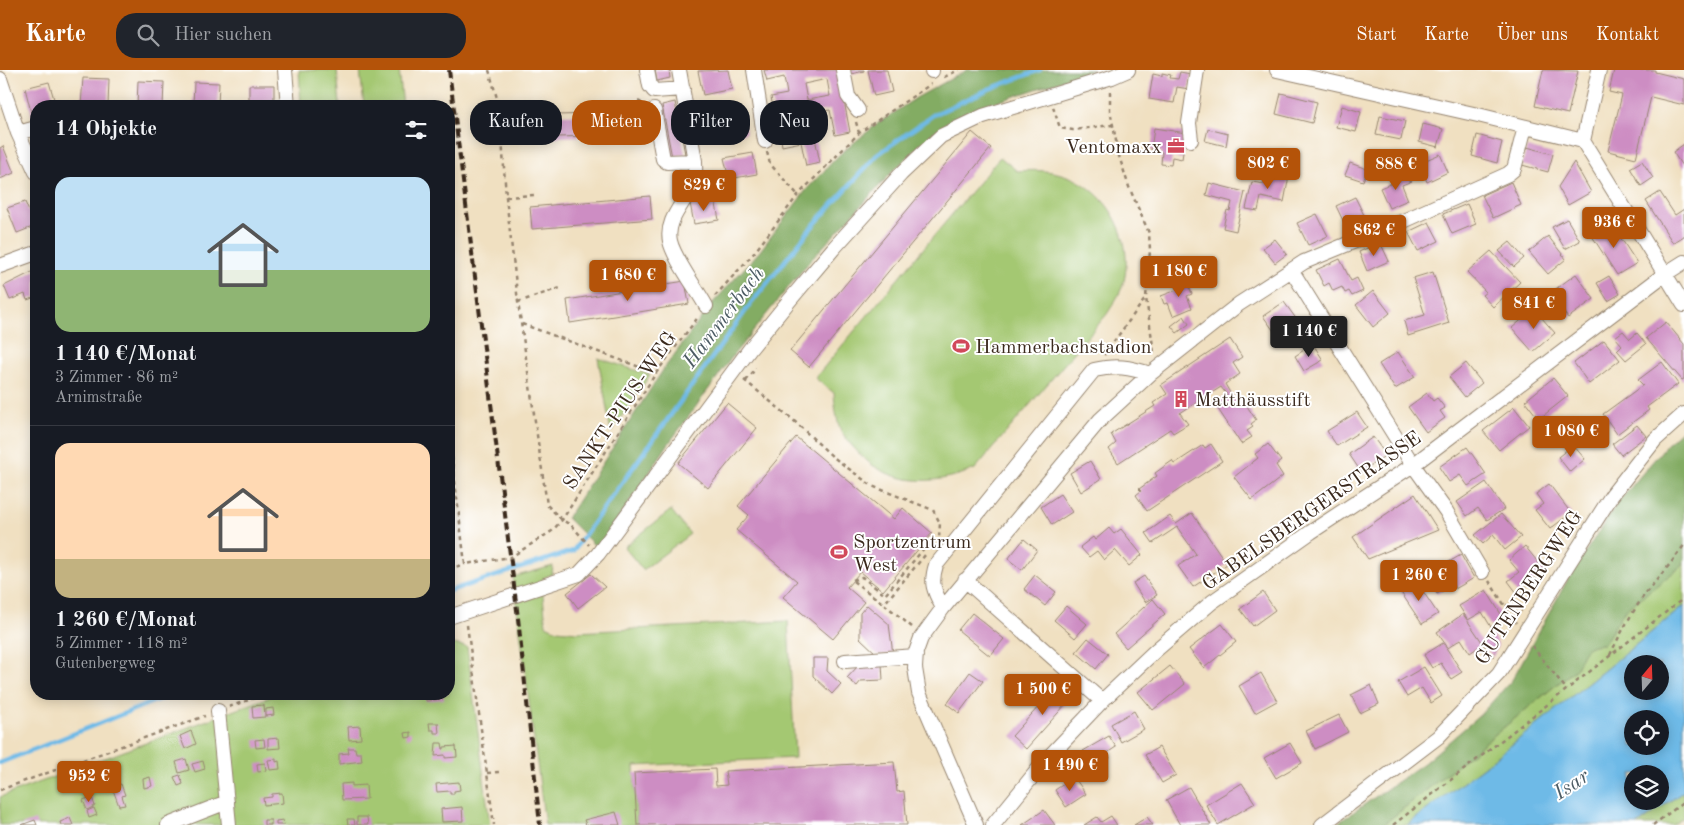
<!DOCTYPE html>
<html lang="de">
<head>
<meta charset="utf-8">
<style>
  :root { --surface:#171b24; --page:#20242c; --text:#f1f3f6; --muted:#9ea1a6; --line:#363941; --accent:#b45309 }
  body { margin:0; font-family:"Old Standard TT",serif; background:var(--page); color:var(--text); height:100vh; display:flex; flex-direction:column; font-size:19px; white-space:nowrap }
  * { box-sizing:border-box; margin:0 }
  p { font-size:16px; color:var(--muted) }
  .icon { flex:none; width:28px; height:28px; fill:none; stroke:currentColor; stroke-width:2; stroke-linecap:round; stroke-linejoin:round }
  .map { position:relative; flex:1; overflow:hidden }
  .panel { position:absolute; left:30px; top:30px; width:425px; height:600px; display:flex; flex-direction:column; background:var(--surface); border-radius:20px; box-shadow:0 2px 12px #0003 }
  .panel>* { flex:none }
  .top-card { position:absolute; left:470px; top:30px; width:475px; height:45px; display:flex; gap:10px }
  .needle { width:32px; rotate:19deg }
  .buttons { position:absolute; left:1624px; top:585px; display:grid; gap:10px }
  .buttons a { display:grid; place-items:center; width:45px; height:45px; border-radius:50%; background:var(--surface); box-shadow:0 2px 12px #0003; font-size:25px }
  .price { position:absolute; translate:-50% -42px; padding:0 11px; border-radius:5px; background:var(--accent); color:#fff; font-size:16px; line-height:32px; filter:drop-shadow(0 1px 2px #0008) }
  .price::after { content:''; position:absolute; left:50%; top:30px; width:15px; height:11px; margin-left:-8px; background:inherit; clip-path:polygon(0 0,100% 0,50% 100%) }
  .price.active { background:#222; color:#fff }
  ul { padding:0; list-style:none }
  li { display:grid; align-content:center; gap:10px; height:265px; padding:0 25px }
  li+li { border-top:1px solid var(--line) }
  li span { display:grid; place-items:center; height:155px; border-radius:15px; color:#555 }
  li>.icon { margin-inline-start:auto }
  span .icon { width:90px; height:90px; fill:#fffc; stroke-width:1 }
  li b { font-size:21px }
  h2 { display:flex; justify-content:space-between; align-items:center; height:60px; padding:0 25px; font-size:21px }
  .chip { padding:0 18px; border-radius:20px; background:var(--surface); box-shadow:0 2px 12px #0003; font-size:18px; line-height:45px }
  .chip.active { background:var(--accent); color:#fff }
  header { display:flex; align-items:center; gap:30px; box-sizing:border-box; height:70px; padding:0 25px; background:var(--accent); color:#fff }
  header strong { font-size:24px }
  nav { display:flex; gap:28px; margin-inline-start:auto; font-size:18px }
  .search { width:350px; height:45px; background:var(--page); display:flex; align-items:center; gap:12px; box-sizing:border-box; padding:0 18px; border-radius:20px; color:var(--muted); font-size:19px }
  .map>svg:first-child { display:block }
</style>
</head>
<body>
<header>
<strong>Karte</strong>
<div class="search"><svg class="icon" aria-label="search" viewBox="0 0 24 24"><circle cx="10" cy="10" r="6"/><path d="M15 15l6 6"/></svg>Hier suchen</div>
<nav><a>Start</a><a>Karte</a><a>Über uns</a><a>Kontakt</a></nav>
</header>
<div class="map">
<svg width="1684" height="755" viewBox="0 0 1684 755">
  <rect width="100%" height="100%" fill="#fff"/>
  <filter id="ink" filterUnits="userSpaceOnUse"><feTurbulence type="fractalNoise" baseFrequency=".02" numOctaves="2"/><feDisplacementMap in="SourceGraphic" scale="10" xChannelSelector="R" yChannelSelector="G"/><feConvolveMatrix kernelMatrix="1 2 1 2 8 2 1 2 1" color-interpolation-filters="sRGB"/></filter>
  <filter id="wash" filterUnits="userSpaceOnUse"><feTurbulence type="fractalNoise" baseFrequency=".0096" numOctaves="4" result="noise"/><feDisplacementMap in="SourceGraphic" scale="20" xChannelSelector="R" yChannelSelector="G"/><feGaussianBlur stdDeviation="1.12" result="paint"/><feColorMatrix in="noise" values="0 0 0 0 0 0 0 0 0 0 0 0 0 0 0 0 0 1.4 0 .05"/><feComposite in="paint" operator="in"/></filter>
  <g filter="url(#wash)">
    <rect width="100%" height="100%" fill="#f0e0c1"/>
    <path fill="#a4c872" stroke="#707948" d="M299,0h38l3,36h-39z
      M360,0h39l4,36h-39z
      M1000,87l17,14c12,-1 23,-1 35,1 48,8 81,57 73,104 -2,14 -11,27 -18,38l-132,155c-42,18 -89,17 -120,-20 -5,-5 -10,-12 -14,-18 -5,-12 -6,-25 -7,-38l-19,-15z
      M598,288l52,17 -39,57z
      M449,432l5,45 -5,1z
      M671,440l19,24 -47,36 -19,-23z
      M1684,494v42l-185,149 -92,70h-24l193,-156c7,-17 8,-25 28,-25l20,-33z
      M553,496l-1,8 -9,4v18l3,29 11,5 20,2 211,-11 7,137 -161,8 3,59h-92l-32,-248z
      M449,573l18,4 23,178h-490v-28l278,-103h171z
      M1684,721v26l-11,8h-36z"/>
    <path fill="#83ac64" stroke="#5f6b41" d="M967,0h126l-105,35 -52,26 -42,39 -85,92 -74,91 -68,93 -69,103 -31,-31 96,-148 48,-65 49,-54 47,-62 33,-35 37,-30 39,-26z
      M1684,358v136l-60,47 -20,33c-20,0 -21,9 -28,25l-193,156h-48l89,-62 56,-48 32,-35 56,-101 48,-74 53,-63z"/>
    <path fill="#6ebae7" stroke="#547282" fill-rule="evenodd" d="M1684,536v185l-47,34h-230l92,-70zM1632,594h28v27h-28zM1632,649h28v27h-28zM1632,704h28v27h-28z"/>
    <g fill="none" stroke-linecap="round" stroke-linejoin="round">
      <path stroke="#6ebae7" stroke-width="4.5" d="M449,521l124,-40 179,-249 60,-75 65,-72 56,-40 56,-26 51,-19
        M0,693l173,-69"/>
    </g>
    <g id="blocks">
      <path fill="#cd8dc3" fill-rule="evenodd" d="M655,0h14l1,8 -13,3z
        M728,0l4,19 -29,6 -5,-24z
        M764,0h74l12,62 -15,3 -5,-25 -20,3 10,50 -14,3 -5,-24 -19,4 -3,-20 17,-3 -3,-13 -19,4 -3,-17 16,-3 -3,-17 -17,4zM827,9l3,17 -23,4 -3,-16z
        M850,0h14v1l-13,3z
        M868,0h19l5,22 -18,4z
        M1543,0l35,1 -10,43 -33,-8z
        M1614,0h41v2l29,7v26l-33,-8 -15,61 -28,-7 14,-56 -13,-3z
        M1180,2l11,2 -2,15 -12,-2 -3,16 -25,-4 4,-25 9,2v-3l9,2 -1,3 8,1z
        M83,8l26,1 -1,27h-27z
        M138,11l26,1 -1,24h-26z
        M49,12l7,24h-20v9l-4,1 -7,-28z
        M194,12l25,1 -1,23h-25z
        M249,15h25v21h-25z
        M1281,23l36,9 -5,21 -36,-9z
        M675,32l10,52 -13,3 -10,-52z
        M1342,36l19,6 -5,20 -20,-5z
        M741,40l5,23 -32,6 -5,-23z
        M637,43v22l-120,3 -1,-22z
        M1380,46l25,5 -4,19 -25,-5z
        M1423,54l20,5 -5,18 -19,-5z
        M1154,58l32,5 -4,26 -10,-2 -1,8 -10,-1 1,-12 -11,-2z
        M1208,59l20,5 -2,12 -21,-5z
        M972,62l19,16 -182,219 -19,-16z
        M1477,65l25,7 -5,21 -25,-7z
        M1684,74v25l-11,-17z
        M3,76l11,27 -14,6v-31z
        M1527,77l26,7 -5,18 -26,-7z
        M753,83l4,21 -28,5 -5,-21z
        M1440,84l8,18 -21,10 -8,-19z
        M1642,91l11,17 -12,8 -11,-18z
        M1574,92l17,30 -23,13 -10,-18z
        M1350,93l17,6 -4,12 -18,-6z
        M1266,101l23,5 -5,26 -23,-5 -3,14 -12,-2 6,-27 12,2z
        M1408,101l4,10 -10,4 6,15 -19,8 -9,-20 20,-8 -2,-5z
        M1511,112l10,23 -28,13 -11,-23z
        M1209,113l36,9 -9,39 -13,-3 4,-18 3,1 2,-9 -26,-7z
        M1660,122l15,23 9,-6v27l-11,7 -27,-42z
        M650,126l2,23 -120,10 -2,-22z
        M1355,127l11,22 -19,10 -11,-23z
        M715,129l4,21 -25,4 -4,-21z
        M25,132l10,24 -18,7 -10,-25z
        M1467,134l9,20 -24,10 -9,-20z
        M1317,144l11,22 -20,9 -11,-22z
        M1567,149l13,22 -15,8 -13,-22z
        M1429,152l10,19 -21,10 -10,-19z
        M1611,153l26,40 -20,12 -25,-39z
        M1548,166l18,23 -18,15 -19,-22z
        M1275,169l12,15 -12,9 -12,-15z
        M1380,172l9,19 -22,10 -8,-19z
        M1510,172l14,16 -10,9 -15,-16z
        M1491,181l29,31 -27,25 -11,-12 4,-3 -19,-20z
        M1340,189l11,22 6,-3 6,13 -11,5 -3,-5 -4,2 -3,-6 -9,4 -4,-8 -5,3 -8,-16z
        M36,200v27l-9,3 -2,-6 -15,6 -6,-14z
        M1433,202l16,51 -41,13 -4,-15 21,-6 -12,-37z
        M1576,204l18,25 -26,19 -18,-25z
        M1609,206l11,18 -12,7 -11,-18z
        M1186,209l6,15 -5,2 5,12 -19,8 -5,-13 -4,1 -3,-8 16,-6 -3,-6z
        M685,211l4,23 -119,19 -3,-23z
        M1373,221l17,22 -17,14 -17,-22z
        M1284,232l13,18 -21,14 -13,-18z
        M1534,239l21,24 -22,19 -21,-24z
        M1184,246l5,8 -12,9 -6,-7z
        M1666,252l18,22v35l-2,1 -36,-42z
        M1623,261l7,8 7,-6 9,11 -20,16 -9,-10 5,-5 -7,-8z
        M1230,269l12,18 -9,6 7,11 -15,10 8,14 3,-2 6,9 3,-2 11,17 -5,4 2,3 -6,4 5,6 -11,7 -27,-41 13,-8 -6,-8 -41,26 8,11 -15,9 -3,-4 -52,34 -9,-14 7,-6 -5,-9 44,-28 -2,-3 14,-9 -6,-9z
        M1604,270l16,20 -31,24 -15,-21z
        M1313,274l10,16 -19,11 -9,-15z
        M1398,282l17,25 -20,12 -16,-25z
        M1662,292l16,22 -31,23 2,3 -32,24 -14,-20 40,-29 -5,-5z
        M1466,293l16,20 -17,14 -16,-20z
        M1553,308l15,18 -29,23 -14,-18z
        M1427,323l6,8 4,-3 8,10 -5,3 5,7 -19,14 -18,-25z
        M727,333l30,25 -49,60 -30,-25z
        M1514,337l15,19 -30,24 -16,-19z
        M1357,342l10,15 -30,19 -10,-15z
        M1637,355l9,11 -25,19 -9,-11z
        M796,367l98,82 9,-11 29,25 -49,58 -23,-19 -13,15 17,15 -31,37 -50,-42 14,-16 -61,-51 13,-15 -11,-9z
        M1373,367l13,18 -25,17 -12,-18z
        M1211,374l11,17 -75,50 -11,-16 5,-4 -2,-2 18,-13 -2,-3 17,-12 2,3 29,-19 2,3z
        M1268,374l13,17 -5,4 7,11 -31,24 -18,-23 24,-19 -3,-4z
        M1573,375l12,14 -15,13 -12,-15z
        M1467,377l19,27 -18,12 -8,-11 -11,7 -10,-15z
        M1090,391l11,18 -20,13 -11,-19z
        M1486,412l18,27 -17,11 -9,-12 -11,8 -10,-14z
        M1549,414l22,29 -21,16 -15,-19 8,-6 -7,-10z
        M1060,424l12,18 -20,13 -11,-18z
        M1415,424l23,36 -70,29 -15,-22z
        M1192,443l35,51 -34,23 -15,-21 18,-12 -19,-27 -24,16 -7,-10 24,-17 6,8z
        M1501,444l20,23 -16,13 -12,-15 -10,9 -8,-9z
        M1109,458l5,6 7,-5 21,26 -13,11 -14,-16 -11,10 -7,-9 -8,6 -9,-10 13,-10 2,3z
        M1024,469l13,11 -15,20 -14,-11z
        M1525,476l20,25 -28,22 -9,-12 11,-9 -10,-12z
        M1461,485l13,23 -19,11 -2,-4 -16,9 -11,-19z
        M591,504l14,13 -27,21 -11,-15z
        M1035,505l21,17 -11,14 -21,-17z
        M1144,506l13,19 -12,7 -12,-19z
        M1416,511l22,33 -16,10 -22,-33z
        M1486,520l18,29 -13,8 -9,-15 -14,8 -9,-14z
        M1263,522l12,18 -22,16 -13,-17z
        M1153,529l12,15 -39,34 -12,-14z
        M867,535l22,19 4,30 -15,1 -18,-17v-25z
        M1066,536l21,18 -12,14 -21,-18z
        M972,543l32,26 -14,17 -32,-26z
        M1463,544l19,28 10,-8 6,11 -5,12 -10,-13 -13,9 -9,-14 -13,9 -11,-16z
        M1222,554l14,18 -32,26 -15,-19z
        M1088,568l20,16 -12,15 -20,-17z
        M1443,573l19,29 -11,7 -10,-16 -9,5 -8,-13z
        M813,588h15l-1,13 14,13 -9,10 -19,-18z
        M882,594l1,16 -22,1 -4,5 -10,-8 11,-12z
        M1170,596l15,18 -32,26 -15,-18z
        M1424,597l18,29 -11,7 -9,-15 -15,9 -9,-15z
        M970,602l13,9 -24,32 -12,-9z
        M1261,603l16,28 -22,12 -16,-27z
        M1060,613l14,12 -48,54 -14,-13z
        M1371,615l8,19 -19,9 -9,-18z
        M425,624h18l1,5 -18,2z
        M264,635l1,12 -12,1 -1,-12z
        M273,638l1,7 -8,1v-7z
        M1134,641l10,18 -23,13 -10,-18z
        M1339,645l9,17 -33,17 -9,-18z
        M429,653h9l1,10h-5v-3h-4z
        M360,656l1,13 -12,1 -1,-13z
        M191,661l5,13 -11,5 -5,-13z
        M411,662v5l-5,1 -1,-5z
        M1109,666l7,11 -9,6 3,5 -16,10 -11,-17z
        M279,668l1,10 -12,1v-10z
        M264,669l1,8 -9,1 -1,-8z
        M436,673h6l1,6h1v-2l12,-1 1,11 -12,1v-3l-10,1z
        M1290,673l12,20 -26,15 -12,-20z
        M1159,677l17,28 -14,8 -17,-28z
        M348,678h7l1,5h5l1,8 -23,3v-10l10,-1z
        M186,689l3,11 -10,3 -3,-11z
        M276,689v3l3,-1 1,8 -10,1 -2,-10z
        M203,691l2,8 -10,3 -3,-8z
        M894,692l3,30 7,-1 3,34h-270l-3,-52 81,-4 1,17 11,-1 -2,-14z
        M265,693l1,8 -8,1 -1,-8z
        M180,705l3,9 -5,2 -4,-9z
        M150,707l2,9 -8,2 -1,-9z
        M1074,707l12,17 -20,13 -11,-17z
        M459,712l1,8 -6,1v3h-4v-3l-13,1 -1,-8z
        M352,713v3l14,-1 1,14 -25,1 -1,-16z
        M1242,713l13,20 -37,22 -12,-20z
        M121,714l4,11 -3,1 3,9 -6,1 -7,-19z
        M1189,717l22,38h-31l-14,-25z
        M282,723l1,10 -19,2 -1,-7 9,-1v-3z
        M92,727l3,9 -8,4 -4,-10z
        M462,737l1,14 -21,1 -1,-13z
        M94,738l3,7 -8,3 -2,-7z
        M1044,740l11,15h-33z
        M616,742l4,13h-34l-2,-5z
        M1111,746l6,9h-33l13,-8 4,5z
        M357,747h10l1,8h-11z
        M1147,747l6,8h-19z
        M70,748l3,7h-12l-1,-3z
        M347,749h7l1,6h-7z
        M35,750l2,5h-16z
        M264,750h7v5h-7z
        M283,750l1,5h-8v-4z"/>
    </g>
  </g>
  <g filter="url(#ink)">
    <use href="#blocks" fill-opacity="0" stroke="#968570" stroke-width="1"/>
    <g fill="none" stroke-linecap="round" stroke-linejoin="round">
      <g stroke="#968570" stroke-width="16">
        <path id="minor" d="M285,0l3,36
          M647,0l3,16 4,5 29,-2
          M679,0l16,91c0,7 1,13 -1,19 -6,21 -29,38 -24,61 4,18 27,48 36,65
          M754,0l11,71
          M843,0l5,26 10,14
          M932,0v1
          M1277,0l201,45 105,26
          M1599,0l-16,71 101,164
          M0,9l18,54 18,39
          M654,40l9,49 4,3 28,-1
          M18,63l18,-5
          M1191,70l-2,-17 8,-53
          M0,196l36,-13
          M1292,201l121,194 33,46 36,61
          M965,510l137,121
          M943,538c-9,-17 -13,-24 -7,-43l158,-195c22,-5 35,-3 56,4
          M449,547l130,-43 19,-20 152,-205 39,-48 44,-52 68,-75 40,-38 42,-20 129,-39 16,-7
          M845,591l71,-5
          M218,641l11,114
          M168,755l59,-23
          M976,755l-57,-132 -4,-25 1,-16 5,-14 22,-30 157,-188 50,-46 89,-70 65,-42 95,-39 109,-49 6,-5 11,-42
          M993,755l52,-64 57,-60 53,-50 57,-49 99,-70 102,-67 252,-191 19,-12
          M1322,755l116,-88 61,-64 113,-178 43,-55 29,-26"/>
      </g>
      <path stroke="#968570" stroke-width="2.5" stroke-dasharray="4 4" stroke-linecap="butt" d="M489,0l11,39 6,88 12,105 29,203 15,15 9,5 18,20
        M944,7l15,-7
        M1110,21v19l9,46 10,31 20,46 1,17 -4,48 8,55
        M638,31l6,3
        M1053,37l7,21 13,2 39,-5
        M500,39l20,-2
        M856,52l3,11
        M767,82l3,12 28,31
        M506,127l28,-2
        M715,226l39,-43 44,-58 61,-62 72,-49
        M518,232l45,-15
        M522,254l134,49
        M1104,285l41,-56
        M744,310l48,39 41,38 39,29 61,24 7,13 -1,15
        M746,311l10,-13
        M449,363l16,131 46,-7 41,-26 10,-11 94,-147 43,-57
        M449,499l16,-5
        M853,510l9,-3 23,18 41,-49h7
        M853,511l31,23
        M1489,511l27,42
        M1506,535l16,6
        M467,555l27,200
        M912,557l-28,-23 42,-50
        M1532,576l35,44
        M1610,585c10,-21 21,-41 35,-61 13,-16 27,-31 39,-49
        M229,637l36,-13
        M487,703l12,-1
        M0,720l205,-74
        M1393,755l291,-227
        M1653,755l31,-23"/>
      <use href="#minor" stroke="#fff" stroke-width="14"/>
      <path stroke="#3b2a1e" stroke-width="4" stroke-dasharray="8 4" stroke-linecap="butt" d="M449,0l69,548 22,207"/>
    </g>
  </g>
  <defs>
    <g id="office-bare" transform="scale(1.35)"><path d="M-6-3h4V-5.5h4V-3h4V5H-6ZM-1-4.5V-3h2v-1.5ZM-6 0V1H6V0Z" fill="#d1495b" stroke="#fff" stroke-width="2.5" paint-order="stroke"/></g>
    <g id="stadium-bare" transform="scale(1.35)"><path d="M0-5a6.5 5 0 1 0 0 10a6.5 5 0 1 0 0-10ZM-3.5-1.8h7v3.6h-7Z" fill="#d1495b" stroke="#fff" stroke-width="2.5" paint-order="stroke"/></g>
    <g id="building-bare" transform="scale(1.35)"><path d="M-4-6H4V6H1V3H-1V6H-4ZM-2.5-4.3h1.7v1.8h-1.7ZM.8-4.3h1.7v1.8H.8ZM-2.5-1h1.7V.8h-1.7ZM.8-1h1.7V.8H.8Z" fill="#d1495b" stroke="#fff" stroke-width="2.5" paint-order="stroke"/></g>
  </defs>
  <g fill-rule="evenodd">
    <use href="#office-bare" x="1176" y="76"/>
    <use href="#stadium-bare" x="961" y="276"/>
    <use href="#building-bare" x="1181" y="329"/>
    <use href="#stadium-bare" x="839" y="482"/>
  </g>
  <g text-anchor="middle" stroke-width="4" stroke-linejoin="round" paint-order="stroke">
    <g font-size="20" fill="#3b2a1e" stroke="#fff" text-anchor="start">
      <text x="1162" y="83" text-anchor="end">Ventomaxx</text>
      <text x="975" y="283">Hammerbachstadion</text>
      <text x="1195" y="336">Matthäusstift</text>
      <text x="853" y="478">Sportzentrum<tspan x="853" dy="23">West</tspan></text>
    </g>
    <g font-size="20" fill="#3b2a1e" stroke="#fff">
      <text transform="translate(619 340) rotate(-56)" y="7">SANKT-PIUS-WEG</text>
      <text transform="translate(1311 440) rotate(-35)" y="7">GABELSBERGERSTRASSE</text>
      <text transform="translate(1528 517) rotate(-57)" y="7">GUTENBERGWEG</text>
    </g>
    <g font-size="21" font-style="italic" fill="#4d5c64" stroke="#fff">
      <text transform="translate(723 247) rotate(-53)" y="7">Hammerbach</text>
      <text transform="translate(1571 714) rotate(-34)" y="7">Isar</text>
    </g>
  </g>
</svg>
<div class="buttons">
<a><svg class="needle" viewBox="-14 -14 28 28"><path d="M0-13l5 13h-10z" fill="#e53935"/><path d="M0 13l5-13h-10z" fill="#9ea1a6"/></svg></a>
<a><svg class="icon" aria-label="locate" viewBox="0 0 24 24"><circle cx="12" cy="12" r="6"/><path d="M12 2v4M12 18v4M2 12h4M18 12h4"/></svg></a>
<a><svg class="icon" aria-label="layers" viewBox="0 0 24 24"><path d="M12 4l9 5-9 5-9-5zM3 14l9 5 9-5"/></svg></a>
</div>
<b class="price" style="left:1268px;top:120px">802 €</b>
<b class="price" style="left:1396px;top:121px">888 €</b>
<b class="price" style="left:704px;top:142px">829 €</b>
<b class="price" style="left:1614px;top:179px">936 €</b>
<b class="price" style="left:1374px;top:187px">862 €</b>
<b class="price" style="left:1179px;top:228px">1 180 €</b>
<b class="price" style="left:628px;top:232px">1 680 €</b>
<b class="price" style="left:1534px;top:260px">841 €</b>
<b class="price active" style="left:1309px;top:288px">1 140 €</b>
<b class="price" style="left:1571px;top:388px">1 080 €</b>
<b class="price" style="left:1419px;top:532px">1 260 €</b>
<b class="price" style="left:1043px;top:646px">1 500 €</b>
<b class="price" style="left:1070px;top:722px">1 490 €</b>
<b class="price" style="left:89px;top:733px">952 €</b>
<div class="top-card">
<a class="chip">Kaufen</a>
<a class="chip active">Mieten</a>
<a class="chip">Filter</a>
<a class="chip">Neu</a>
</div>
<section class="panel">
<h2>14 Objekte<svg class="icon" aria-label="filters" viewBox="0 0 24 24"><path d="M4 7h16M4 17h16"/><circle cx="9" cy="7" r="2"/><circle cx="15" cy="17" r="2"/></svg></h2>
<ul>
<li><span style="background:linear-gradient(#bfe0f5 60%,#8fb573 0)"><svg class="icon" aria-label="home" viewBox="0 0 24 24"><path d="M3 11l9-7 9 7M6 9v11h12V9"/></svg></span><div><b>1 140 €/Monat</b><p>3 Zimmer · 86 m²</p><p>Arnimstraße</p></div></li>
<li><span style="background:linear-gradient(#ffd9b3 75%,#c2b280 0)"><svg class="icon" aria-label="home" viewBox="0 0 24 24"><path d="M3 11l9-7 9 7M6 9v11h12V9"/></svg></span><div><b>1 260 €/Monat</b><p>5 Zimmer · 118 m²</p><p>Gutenbergweg</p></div></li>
</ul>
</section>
</div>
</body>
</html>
